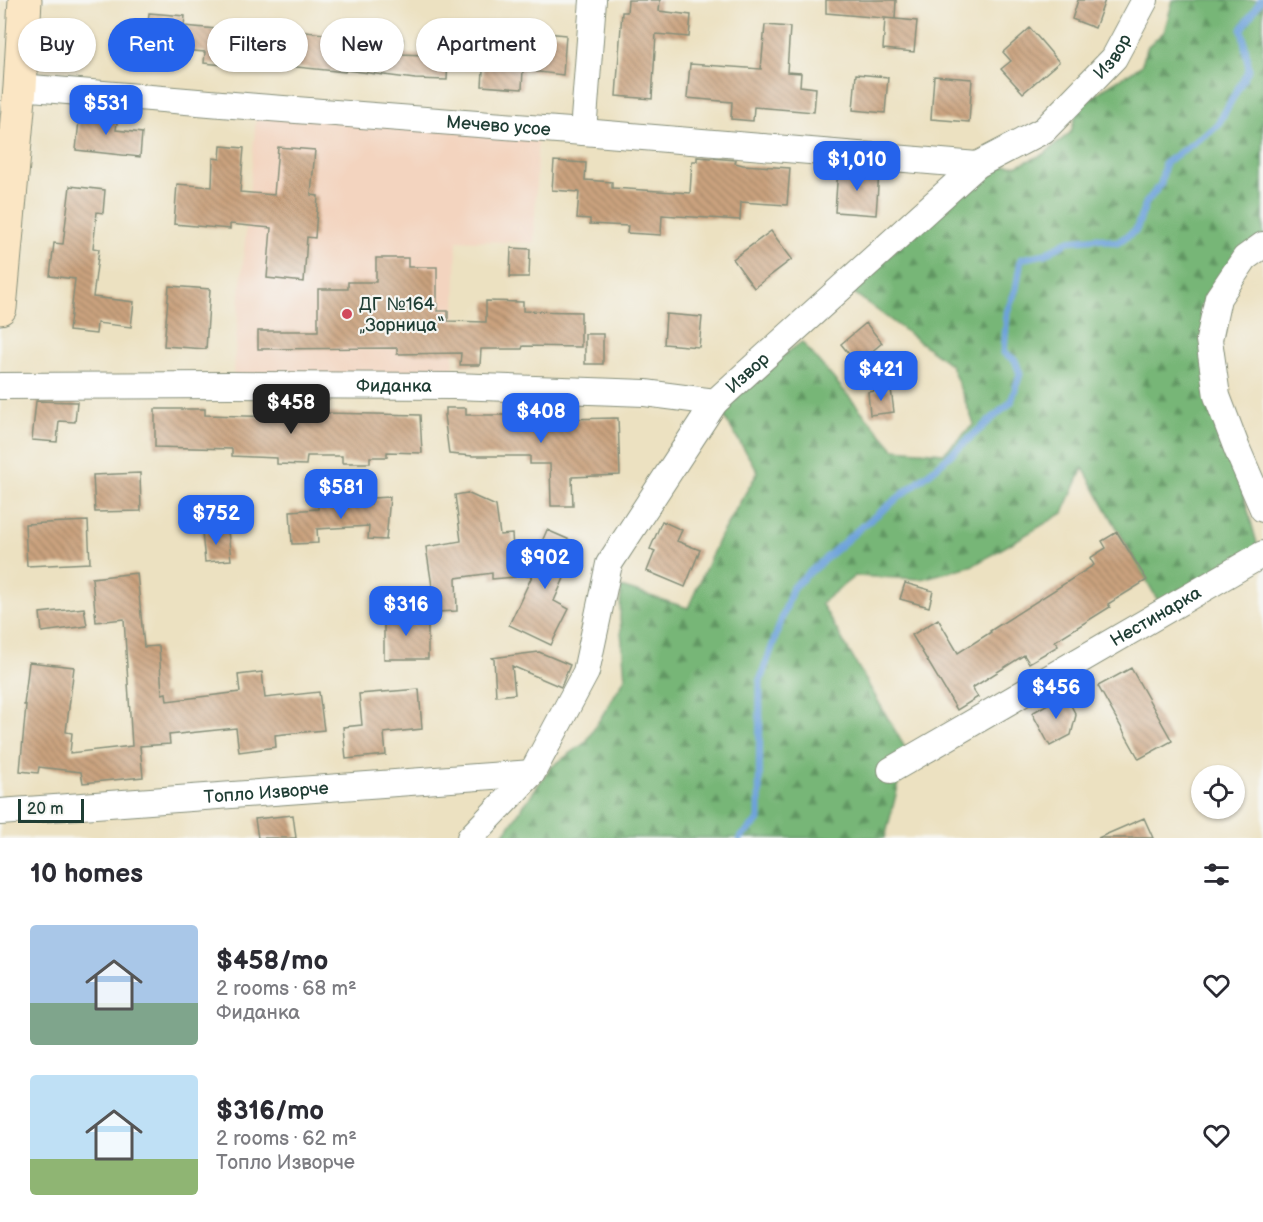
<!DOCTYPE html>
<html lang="en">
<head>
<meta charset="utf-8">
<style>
  :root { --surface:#fff; --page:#f7f7f7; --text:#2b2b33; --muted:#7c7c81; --accent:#2563eb }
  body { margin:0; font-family:"Balsamiq Sans",sans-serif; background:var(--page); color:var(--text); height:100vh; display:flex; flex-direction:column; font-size:22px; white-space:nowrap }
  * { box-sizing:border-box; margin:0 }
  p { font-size:20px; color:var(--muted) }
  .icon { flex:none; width:33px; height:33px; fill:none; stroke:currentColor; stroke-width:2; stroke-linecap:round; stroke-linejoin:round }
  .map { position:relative; height:838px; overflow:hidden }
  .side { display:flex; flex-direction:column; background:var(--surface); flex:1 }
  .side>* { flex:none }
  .banner { position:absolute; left:18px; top:18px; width:600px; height:54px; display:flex; gap:12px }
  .controls { position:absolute; left:1191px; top:765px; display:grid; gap:12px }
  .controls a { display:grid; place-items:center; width:54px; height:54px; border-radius:50%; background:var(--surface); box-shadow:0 2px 4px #0004; font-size:30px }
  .scale { position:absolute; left:18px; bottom:15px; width:66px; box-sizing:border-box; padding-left:6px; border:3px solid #1f3d34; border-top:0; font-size:16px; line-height:21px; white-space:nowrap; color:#1f3d34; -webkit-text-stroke:4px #f6f6f2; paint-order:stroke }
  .price { position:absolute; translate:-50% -51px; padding:0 14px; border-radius:12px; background:var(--accent); color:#fff; font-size:20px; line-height:39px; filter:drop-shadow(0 2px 3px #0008) }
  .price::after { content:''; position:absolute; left:50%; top:36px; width:18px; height:14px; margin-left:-9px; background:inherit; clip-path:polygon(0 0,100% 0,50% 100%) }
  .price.active { background:#222; color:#fff }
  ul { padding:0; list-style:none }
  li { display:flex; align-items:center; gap:18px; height:150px; padding:0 30px }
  li span { display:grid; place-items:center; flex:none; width:168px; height:120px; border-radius:6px; color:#555 }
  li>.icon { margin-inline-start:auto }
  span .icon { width:72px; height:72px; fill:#fffc; stroke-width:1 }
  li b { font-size:26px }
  h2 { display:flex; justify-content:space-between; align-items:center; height:72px; padding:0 30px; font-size:26px }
  .tag { padding:0 21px; border-radius:27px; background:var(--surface); box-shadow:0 2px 4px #0004; font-size:21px; line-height:54px }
  .tag.active { background:var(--accent); color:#fff }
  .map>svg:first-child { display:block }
</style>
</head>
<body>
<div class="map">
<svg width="1263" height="838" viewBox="0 0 1263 838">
  <defs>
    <pattern id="forest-firs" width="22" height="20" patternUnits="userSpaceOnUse" patternTransform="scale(1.5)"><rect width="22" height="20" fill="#77b677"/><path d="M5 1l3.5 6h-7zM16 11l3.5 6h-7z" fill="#619562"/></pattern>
    <pattern id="building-back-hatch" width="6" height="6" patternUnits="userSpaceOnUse" patternTransform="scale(1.5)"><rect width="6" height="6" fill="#caa27e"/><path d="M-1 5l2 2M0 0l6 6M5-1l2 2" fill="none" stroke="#a38568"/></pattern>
  </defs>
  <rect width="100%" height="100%" fill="#f6f6f2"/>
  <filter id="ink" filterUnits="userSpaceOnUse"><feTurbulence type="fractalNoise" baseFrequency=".0167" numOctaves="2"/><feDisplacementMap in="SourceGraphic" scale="12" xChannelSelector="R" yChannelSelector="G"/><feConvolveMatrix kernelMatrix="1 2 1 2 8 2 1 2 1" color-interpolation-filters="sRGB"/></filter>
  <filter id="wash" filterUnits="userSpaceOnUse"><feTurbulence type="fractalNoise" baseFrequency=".008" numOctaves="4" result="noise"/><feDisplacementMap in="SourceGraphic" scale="24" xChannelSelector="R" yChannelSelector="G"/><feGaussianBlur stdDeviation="1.35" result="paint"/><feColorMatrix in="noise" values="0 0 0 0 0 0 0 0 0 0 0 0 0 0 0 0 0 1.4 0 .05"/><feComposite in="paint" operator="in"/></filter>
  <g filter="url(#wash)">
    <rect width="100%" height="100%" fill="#ece1c1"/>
    <path fill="#f3d4bf" d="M257,107l281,22 -4,114 -77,-3 -4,146 -221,-1z"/>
    <path fill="url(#forest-firs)" stroke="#4b7a56" stroke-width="1.5" d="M1173,0h90v239l-51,58 28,185 18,65 -97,59 -78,-138 -20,45 -89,52 -53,14 -66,-3 -34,27 86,148 -22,87h-384l49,-70 36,-26 39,-64 -5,-59 1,-32 67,21 32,-72 38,-64 -36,-59 38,-41 42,-30 92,107 50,4 30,-29 -23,-59 -101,-75 142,-124 26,-1 26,-11 27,-22 7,-25 33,-23 30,-18 7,-20 16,-14z"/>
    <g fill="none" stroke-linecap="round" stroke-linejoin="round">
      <path stroke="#6da2da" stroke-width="7" d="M740,838l19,-18 1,-139 33,-94 66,-58 74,-59 78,-68 9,-28 -5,-14 -11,-7 3,-41 9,-23 5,-30 24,-5 23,-13 30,-3 19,5 19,-13 10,-27 15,-19 4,-21 52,-37 32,-57 -7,-40 19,-29"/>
    </g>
    <g id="blocks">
      <path fill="url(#building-back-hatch)" d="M628,0h32l-1,11 32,4 -2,22 -33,-3 -4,65 -36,-3 6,-84h5z
        M826,0h70l-1,19 -69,-6z
        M1078,0h27l-10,28 -23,-9z
        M149,13l36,3 -1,10 66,6 1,-6 119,13v-4l33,4 -2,15 47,2 -1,24 -32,-1 -69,-9 -1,2 -58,-6v2l-44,-4v3l-39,-4 1,-11 -59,-5z
        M885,18l32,3 -3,31 -31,-3z
        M765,25l25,2 -3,45 14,1 -1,13 16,2 -2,24 -60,-5 -1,14 -22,-2 1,-17 -45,-4 3,-34 71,5z
        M1030,28l29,34 -36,31 -22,-24 10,-8 -8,-9z
        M536,32l30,3 -3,40 -40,-5 -1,19 -40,-3 3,-46 50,3z
        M856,74l32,3 -3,36 -32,-3z
        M934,76l38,3 -3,43 -38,-3z
        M80,111l38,4 -2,15 26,3 -2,24 -64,-7z
        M221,146l23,2 -4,44 34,3 4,-48 37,3 -4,45 7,1 -3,42 -8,-1 -3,45 -37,-4 4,-50 -41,-4v5l-56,-5 3,-40 35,3 1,-29 7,1z
        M697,157l39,3 -1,3 8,2 47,3 -3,37 -46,-3 -1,18 -78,-5 -1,20 -34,-2 1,-7 -38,-2v-5l-13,-1 2,-26 -27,-2 2,-29 32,2 -1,17 27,2v6l78,5 2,-32h5z
        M838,168l41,4 -3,43 -41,-3z
        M70,186l35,4 -2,23 -6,-1 -4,36 6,1 -6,48 41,5 -3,25 -34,-4 -1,11 -27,-3 6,-52 -25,-3 4,-33 9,1z
        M771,231l21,28 -38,29 -21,-29z
        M511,248l19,1 -1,28h-19z
        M376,258h32v9h29v44h11v10l38,1v-21l37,1v9l58,1v35l-58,-1 -1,3h-41l-1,16h-20l1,-12 -64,1v-6l-139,1v-18h60v-42h30v-7h28z
        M169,286l41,3 -4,60 -42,-3z
        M666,314l36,3 -3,30 -35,-3z
        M866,323l16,20 -25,21 -16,-20z
        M585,334h18v30h-18z
        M891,389l3,23 -24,3 -2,-23z
        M36,401l41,1 -2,20 -16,-1 -2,21 -25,-2z
        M446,408h20v7h64v-5l31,-1v10l57,-1 2,57 -48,2 1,29h-22l-1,-42h-20v-8h-57l-24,-2 -5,-39h2z
        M155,409h50v6l73,2v-5l142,3 2,38 -35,-1v5h-17v6h-28v-7h-35l-1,9 -29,-1v-6l-45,-2v-7l-77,-2z
        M140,473l1,38 -46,1 -2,-37z
        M467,493l29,13 4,29 12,-1 3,43 -23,2v-6l-36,5 1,33 -21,1 -10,-65 35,-6 -6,-46z
        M390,497l-4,43 -18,-1 1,-13 -52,3 1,14 -26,1 -2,-33 28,-2v-5l22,-1 1,4 30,-3 1,-6z
        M88,521l2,42 -63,3 -2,-42z
        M662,521l20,9 -5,11 23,9 -15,37 -38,-16 8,-20 -5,-2z
        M547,530l32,14 -25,57 15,8 -18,36 -42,-20 23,-49h-5z
        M228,531l3,29 -26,2 -3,-30z
        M1117,532l30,48 -39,24 2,3 -55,34 3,5 -29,17 -5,-8 -52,33 6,9 -21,13 -45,-75 26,-16 20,34 33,-21 -1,-1 104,-66 -4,-7 16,-10 -4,-7z
        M137,573l7,74 15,-1 3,48 4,-1 1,8 73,-9 -2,-17 24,-3 3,26 54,-6 5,38 -49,5 1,12 -37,5 -3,-24 -67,7 1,9 -30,2 3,31 -60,6 -2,-11 -42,-5 -1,6 -18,-2 6,-66h-2l5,-43 45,5 -8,65 6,1 -2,20 62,-7 -8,-127 -28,3 -4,-44z
        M905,583l28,8 -4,16 -29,-8z
        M84,608l3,18 -45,6 -2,-19z
        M384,615h44v44h-44z
        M539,652l31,13 -9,22 -49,-21 3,28 -19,2 -2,-37 -3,-1z
        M1131,668l41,73 -33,18 -41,-73z
        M419,689l3,40 -38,4 2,22 -40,4 -3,-32 19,-2 -3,-31z
        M1065,694l11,21 -5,20 -21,11 -18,-33z
        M293,815l3,23h-38l-3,-19z
        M1144,818l9,20h-55z"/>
    </g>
  </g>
  <g filter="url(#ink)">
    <use href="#blocks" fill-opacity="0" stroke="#868f7a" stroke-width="1.5"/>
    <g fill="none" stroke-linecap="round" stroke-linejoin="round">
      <g stroke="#868f7a" stroke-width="28">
        <g id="street">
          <path id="s1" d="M20,87l237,20 326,25 394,33"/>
          <path d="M583,132l10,-132"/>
          <path d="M1263,245l-18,13 -27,40 -9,42 8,56 20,53 26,60"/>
          <path id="s2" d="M0,386l232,-1 221,1 192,7 70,9"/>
          <path id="s3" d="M891,770l372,-216"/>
          <path id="s4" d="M0,812l532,-39"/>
          <path id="s5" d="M470,838l62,-65 54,-101 23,-108 106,-162 262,-237 67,-35 70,-72 31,-58"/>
        </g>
      </g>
      <g stroke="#868f7a" stroke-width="35">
        <path id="secondary" d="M0,308l20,-221 5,-87"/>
      </g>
      <use href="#street" stroke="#fff" stroke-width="26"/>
      <use href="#secondary" stroke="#fbe6c4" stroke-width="33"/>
    </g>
  </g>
  <circle fill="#d1495b" stroke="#f6f6f2" stroke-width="2" cx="347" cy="314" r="6"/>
  <g text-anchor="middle" stroke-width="4.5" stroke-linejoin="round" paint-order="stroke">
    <g font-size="18" fill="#1f3d34" stroke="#f6f6f2">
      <text dy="6" stroke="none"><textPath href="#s5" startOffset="1038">Извор</textPath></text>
      <text dy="6" stroke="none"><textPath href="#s1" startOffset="480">Мечево усое</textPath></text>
      <text dy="6" stroke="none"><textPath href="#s5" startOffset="552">Извор</textPath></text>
      <text dy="6" stroke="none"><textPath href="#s2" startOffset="394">Фиданка</textPath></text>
      <text dy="6" stroke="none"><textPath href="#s3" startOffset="306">Нестинарка</textPath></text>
      <text dy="6" stroke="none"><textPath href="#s4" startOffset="267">Топло Изворче</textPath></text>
    </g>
    <g font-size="18" fill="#1f3d34" stroke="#f6f6f2" text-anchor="start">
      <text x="359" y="310">ДГ №164<tspan x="359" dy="21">„Зорница“</tspan></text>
    </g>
  </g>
</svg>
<div class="controls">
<a><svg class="icon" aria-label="locate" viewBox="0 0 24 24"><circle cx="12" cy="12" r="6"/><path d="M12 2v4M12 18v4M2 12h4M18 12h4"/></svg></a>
</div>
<div class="scale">20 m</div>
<b class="price" style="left:106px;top:136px">$531</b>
<b class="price" style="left:857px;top:192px">$1,010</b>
<b class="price" style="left:881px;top:402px">$421</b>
<b class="price active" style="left:291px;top:435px">$458</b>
<b class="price" style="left:541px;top:444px">$408</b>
<b class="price" style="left:341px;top:520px">$581</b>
<b class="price" style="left:216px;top:546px">$752</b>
<b class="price" style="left:545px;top:590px">$902</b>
<b class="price" style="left:406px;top:637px">$316</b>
<b class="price" style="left:1056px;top:720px">$456</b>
<div class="banner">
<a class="tag">Buy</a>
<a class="tag active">Rent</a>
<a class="tag">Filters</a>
<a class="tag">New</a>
<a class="tag">Apartment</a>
</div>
</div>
<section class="side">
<h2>10 homes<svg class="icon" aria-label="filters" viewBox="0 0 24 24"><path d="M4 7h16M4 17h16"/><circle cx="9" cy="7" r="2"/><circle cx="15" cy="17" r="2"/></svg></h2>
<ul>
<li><span style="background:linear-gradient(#a9c7e8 65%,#7fa58c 0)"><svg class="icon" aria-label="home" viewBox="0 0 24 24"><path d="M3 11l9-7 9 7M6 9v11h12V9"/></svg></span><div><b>$458/mo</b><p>2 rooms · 68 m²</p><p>Фиданка</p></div><svg class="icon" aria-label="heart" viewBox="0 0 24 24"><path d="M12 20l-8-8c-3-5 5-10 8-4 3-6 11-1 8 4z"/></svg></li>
<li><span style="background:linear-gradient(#bfe0f5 70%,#8fb573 0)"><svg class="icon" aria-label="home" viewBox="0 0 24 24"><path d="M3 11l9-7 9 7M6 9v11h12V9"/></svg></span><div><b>$316/mo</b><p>2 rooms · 62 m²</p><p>Топло Изворче</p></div><svg class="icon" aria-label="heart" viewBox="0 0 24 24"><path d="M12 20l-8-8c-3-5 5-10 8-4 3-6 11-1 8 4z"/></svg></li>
</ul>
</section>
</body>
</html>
